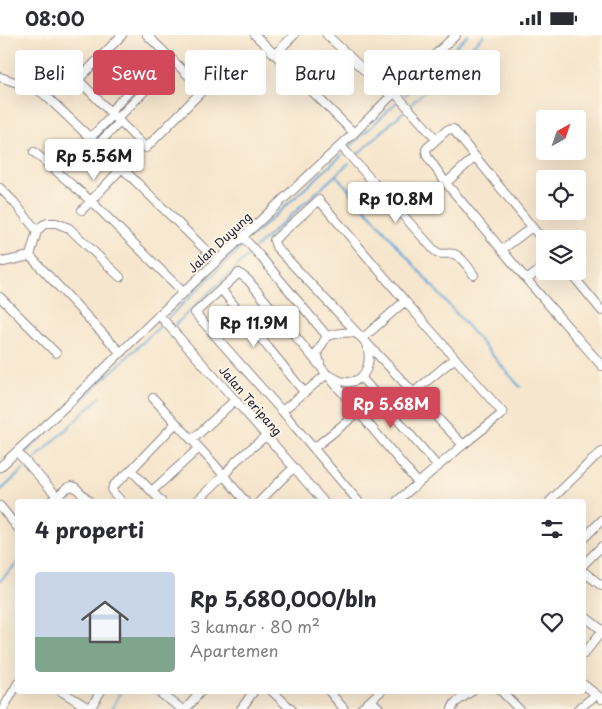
<!DOCTYPE html>
<html lang="id">
<head>
<meta charset="utf-8">
<style>
  :root { --surface:#fff; --page:#f7f7f7; --text:#2b2b33; --muted:#7c7c81; --accent:#d1495b }
  body { margin:0; font-family:"Playpen Sans",sans-serif; background:var(--page); color:var(--text); height:100vh; display:flex; flex-direction:column; font-size:19px; white-space:nowrap }
  * { box-sizing:border-box; margin:0 }
  p { font-size:16px; color:var(--muted) }
  .icon { flex:none; width:28px; height:28px; fill:none; stroke:currentColor; stroke-width:2; stroke-linecap:round; stroke-linejoin:round }
  .map { position:relative; flex:1; overflow:hidden }
  .details { position:absolute; left:15px; top:464px; width:571px; height:195px; display:flex; flex-direction:column; background:var(--surface); border-radius:5px; box-shadow:0 5px 20px #0002 }
  .details>* { flex:none }
  .banner { position:absolute; left:15px; top:15px; width:572px; height:45px; display:flex; gap:10px }
  .needle { width:32px; rotate:40deg }
  .buttons { position:absolute; left:536px; top:75px; display:grid; gap:10px }
  .buttons a { display:grid; place-items:center; width:50px; height:50px; border-radius:5px; background:var(--surface); box-shadow:0 5px 20px #0002; font-size:25px }
  .price { position:absolute; translate:-50% -42px; padding:0 11px; border-radius:5px; background:#fff; color:#222; font-size:16px; line-height:32px; filter:drop-shadow(0 1px 2px #0008) }
  .price::after { content:''; position:absolute; left:50%; top:30px; width:15px; height:11px; margin-left:-8px; background:inherit; clip-path:polygon(0 0,100% 0,50% 100%) }
  .price.active { background:var(--accent); color:#fff }
  ul { padding:0; list-style:none }
  li { display:flex; align-items:center; gap:15px; height:125px; padding:0 20px }
  li span { display:grid; place-items:center; flex:none; width:140px; height:100px; border-radius:5px; color:#555 }
  li>.icon { margin-inline-start:auto }
  span .icon { width:60px; height:60px; fill:#fffc; stroke-width:1 }
  li b { font-size:21px }
  h2 { display:flex; justify-content:space-between; align-items:center; height:60px; padding:0 20px; font-size:21px }
  .chip { padding:0 18px; border-radius:5px; background:var(--surface); box-shadow:0 5px 20px #0002; font-size:18px; line-height:45px }
  .chip.active { background:var(--accent); color:#fff }
  .status { display:flex; justify-content:space-between; align-items:center; height:35px; padding:0 25px; background:var(--surface); direction:ltr }
  .status svg { height:14px; fill:currentColor }
  .map>svg:first-child { display:block }
</style>
</head>
<body>
<div class="status"><b>08:00</b><svg viewBox="0 0 49 12"><path d="M0 12V9h3v3zM5 12V6h3v6zM10 12V3h3v9zM15 12V0h3v12zM26 1h20v11H26zM47 4h2v5h-2z"/></svg></div>
<div class="map">
<svg width="602" height="674" viewBox="0 0 602 674">
  <rect width="100%" height="100%" fill="#fcf5e5"/>
  <filter id="ink" filterUnits="userSpaceOnUse"><feTurbulence type="fractalNoise" baseFrequency=".02" numOctaves="2"/><feDisplacementMap in="SourceGraphic" scale="10" xChannelSelector="R" yChannelSelector="G"/><feConvolveMatrix kernelMatrix="1 2 1 2 8 2 1 2 1" color-interpolation-filters="sRGB"/></filter>
  <filter id="wash" filterUnits="userSpaceOnUse"><feTurbulence type="fractalNoise" baseFrequency=".0096" numOctaves="4" result="noise"/><feDisplacementMap in="SourceGraphic" scale="20" xChannelSelector="R" yChannelSelector="G"/><feGaussianBlur stdDeviation="1.12" result="paint"/><feColorMatrix in="noise" values="0 0 0 0 0 0 0 0 0 0 0 0 0 0 0 0 0 1.4 0 .05"/><feComposite in="paint" operator="in"/></filter>
  <g filter="url(#wash)">
    <rect width="100%" height="100%" fill="#f6e6cd"/>
    <g fill="none" stroke-linecap="round" stroke-linejoin="round">
      <path stroke="#63a7d8" stroke-width="2" d="M405,60l63,-60
        M412,68l72,-68
        M350,112l46,-44
        M357,120l47,-44
        M336,140l184,212
        M249,204l93,-84
        M256,212l93,-84
        M168,283l78,-75
        M175,290l78,-74
        M25,418l135,-127
        M33,426l67,-64
        M0,440l17,-15
        M0,456l24,-22
        M0,546l18,-19
        M112,674l9,-18"/>
    </g>
  </g>
  <g filter="url(#ink)">
    <g fill="none" stroke-linecap="round" stroke-linejoin="round">
      <g stroke="#8c8484" stroke-width="10">
        <path id="minor" d="M255,0l99,98
          M327,0l64,61
          M275,19l19,-19
          M66,32l47,48
          M0,42l38,13 7,5 77,73 95,93
          M78,45l44,-45
          M395,58l41,46
          M110,77l55,-59
          M117,84l57,-58
          M90,103l23,-23 33,33 57,-58 -56,-55
          M98,109l22,-22
          M341,111l93,104c8,7 12,2 20,4 8,3 15,14 20,21
          M34,117l57,49 93,92
          M446,148l29,-26
          M0,153l14,14 23,29 -7,25 91,97
          M82,175l40,-42
          M37,196l6,-6 5,-2h8l13,5 51,49
          M243,202l17,19 67,80c8,-2 19,-5 27,-3 24,8 18,57 -13,48 -4,-1 -7,-4 -11,-5
          M545,208l-92,-114 -6,1 -20,18 -1,2 1,6 19,27 81,97 75,86
          M503,214l29,-22
          M0,225l3,2 27,-6
          M569,236l33,40
          M527,245l18,-15
          M221,254l83,103
          M0,262l56,56
          M159,280l76,85 88,101
          M363,303l42,-37 -86,-101 -45,40 2,7 187,198
          M320,328l-3,-10 10,-17
          M327,339l-45,37 -87,-98 44,-40 9,7 170,203
          M361,342l77,90
          M414,357l41,-34
          M153,363l62,67 30,36
          M282,376l76,90
          M192,405l43,-40
          M314,413l45,-36
          M17,417l40,44
          M0,432l68,-63 91,-89 195,-182 37,-37 65,-61
          M131,435l30,31
          M152,456l47,-43
          M51,466l16,-13 5,-2 3,1 14,14
          M121,466l-9,-10 1,-5 18,-16 45,-47
          M197,466l27,-26 13,-15 29,-24
          M260,466l33,-33
          M397,466l66,-56 40,-32 -98,-112
          M550,466l45,-44 7,-5
          M0,471l18,22
          M584,503l18,-18
          M584,529l18,-18
          M584,537l18,14
          M584,581l18,14
          M584,619l18,-23
          M584,650l18,14
          M61,656l29,18
          M157,656l25,18
          M272,656l19,18
          M329,656l15,18
          M501,656l18,18
          M371,665l9,9
          M3,674l15,-26
          M90,674l11,-18
          M186,674l15,-18
          M241,674l13,-18
          M361,674l20,-18
          M452,674l3,-6 17,-12
          M578,674l18,-14"/>
      </g>
      <use href="#minor" stroke="#fff" stroke-width="8"/>
    </g>
  </g>
  <g text-anchor="middle" stroke-width="4" stroke-linejoin="round" paint-order="stroke">
    <g font-size="12" fill="#22223b" stroke="#fcf5e5">
      <text transform="translate(220 208) rotate(-43)" y="4">Jalan Duyung</text>
      <text transform="translate(250 366) rotate(49)" y="4">Jalan Teripang</text>
    </g>
  </g>
</svg>
<div class="buttons">
<a><svg class="needle" viewBox="-14 -14 28 28"><path d="M0-13l5 13h-10z" fill="#e53935"/><path d="M0 13l5-13h-10z" fill="#7c7c81"/></svg></a>
<a><svg class="icon" aria-label="locate" viewBox="0 0 24 24"><circle cx="12" cy="12" r="6"/><path d="M12 2v4M12 18v4M2 12h4M18 12h4"/></svg></a>
<a><svg class="icon" aria-label="layers" viewBox="0 0 24 24"><path d="M12 4l9 5-9 5-9-5zM3 14l9 5 9-5"/></svg></a>
</div>
<b class="price" style="left:94px;top:146px">Rp 5.56M</b>
<b class="price" style="left:396px;top:189px">Rp 10.8M</b>
<b class="price" style="left:254px;top:313px">Rp 11.9M</b>
<b class="price active" style="left:391px;top:394px">Rp 5.68M</b>
<div class="banner">
<a class="chip">Beli</a>
<a class="chip active">Sewa</a>
<a class="chip">Filter</a>
<a class="chip">Baru</a>
<a class="chip">Apartemen</a>
</div>
<section class="details">
<h2>4 properti<svg class="icon" aria-label="filters" viewBox="0 0 24 24"><path d="M4 7h16M4 17h16"/><circle cx="9" cy="7" r="2"/><circle cx="15" cy="17" r="2"/></svg></h2>
<ul>
<li><span style="background:linear-gradient(#c9d6e8 65%,#7fa58c 0)"><svg class="icon" aria-label="home" viewBox="0 0 24 24"><path d="M3 11l9-7 9 7M6 9v11h12V9"/></svg></span><div><b>Rp 5,680,000/bln</b><p>3 kamar · 80 m²</p><p>Apartemen</p></div><svg class="icon" aria-label="heart" viewBox="0 0 24 24"><path d="M12 20l-8-8c-3-5 5-10 8-4 3-6 11-1 8 4z"/></svg></li>
</ul>
</section>
</div>
</body>
</html>
